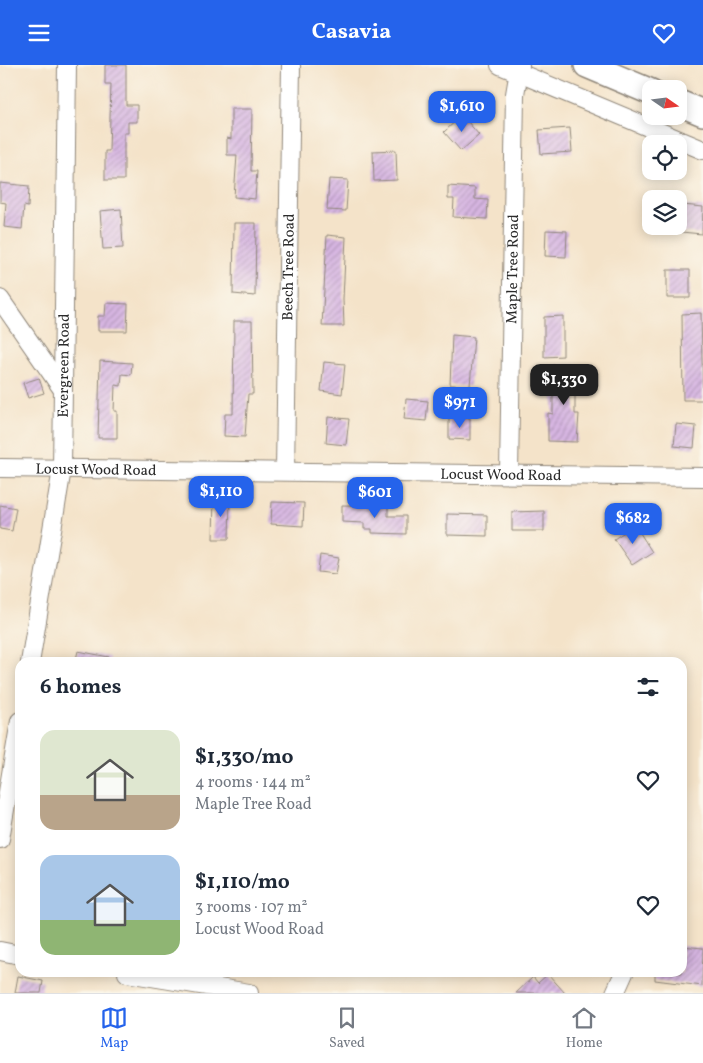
<!DOCTYPE html>
<html lang="en">
<head>
<meta charset="utf-8">
<style>
  :root { --surface:#fff; --page:#f6f6f7; --text:#1f2937; --muted:#747a83; --line:#e0e1e3; --accent:#2563eb }
  body { margin:0; font-family:Vollkorn,serif; background:var(--page); color:var(--text); height:100vh; display:flex; flex-direction:column; font-size:19px; white-space:nowrap }
  * { box-sizing:border-box; margin:0 }
  p { font-size:16px; color:var(--muted) }
  .icon { flex:none; width:28px; height:28px; fill:none; stroke:currentColor; stroke-width:2; stroke-linecap:round; stroke-linejoin:round }
  .map { position:relative; flex:1; overflow:hidden }
  .sheet { position:absolute; left:15px; top:592px; width:672px; height:320px; display:flex; flex-direction:column; background:var(--surface); border-radius:15px; box-shadow:0 2px 12px #0003 }
  .sheet>* { flex:none }
  .needle { width:32px; rotate:104deg }
  .fabs { position:absolute; left:642px; top:15px; display:grid; gap:10px }
  .fabs a { display:grid; place-items:center; width:45px; height:45px; border-radius:10px; background:var(--surface); box-shadow:0 2px 12px #0003; font-size:25px }
  .price { position:absolute; translate:-50% -42px; padding:0 11px; border-radius:10px; background:var(--accent); color:#fff; font-size:16px; line-height:32px; filter:drop-shadow(0 1px 2px #0008) }
  .price::after { content:''; position:absolute; left:50%; top:30px; width:15px; height:11px; margin-left:-8px; background:inherit; clip-path:polygon(0 0,100% 0,50% 100%) }
  .price.on { background:#222; color:#fff }
  ul { padding:0; list-style:none }
  li { display:flex; align-items:center; gap:15px; height:125px; padding:0 25px }
  li span { display:grid; place-items:center; flex:none; width:140px; height:100px; border-radius:15px; color:#555 }
  li>.icon { margin-inline-start:auto }
  span .icon { width:60px; height:60px; fill:#fffc; stroke-width:1 }
  li b { font-size:21px }
  h2 { display:flex; justify-content:space-between; align-items:center; height:60px; padding:0 25px; font-size:21px }
  header { display:flex; justify-content:space-between; align-items:center; height:65px; padding:0 25px; background:var(--accent); color:#fff; font-size:22px; font-weight:700 }
  .menu { display:flex; justify-content:space-around; align-items:center; height:70px; border-top:1px solid var(--line); background:var(--surface); font-size:14px; color:var(--muted) }
  .menu a { display:grid; justify-items:center; gap:2px }
  .menu .on { color:var(--accent) }
  .map>svg:first-child { display:block }
</style>
</head>
<body>
<header><svg class="icon" aria-label="menu" viewBox="0 0 24 24"><path d="M4 6h16M4 12h16M4 18h16"/></svg>Casavia<svg class="icon" aria-label="heart" viewBox="0 0 24 24"><path d="M12 20l-8-8c-3-5 5-10 8-4 3-6 11-1 8 4z"/></svg></header>
<div class="map">
<svg width="703" height="928" viewBox="0 0 703 928">
  <defs>
    <pattern id="building-hatch" width="6" height="6" patternUnits="userSpaceOnUse" patternTransform="scale(1.25)"><rect width="6" height="6" fill="#d7b6e2"/><path d="M-1 1l2-2M0 6l6-6M5 7l2-2" fill="none" stroke="#af94b7"/></pattern>
  </defs>
  <rect width="100%" height="100%" fill="#fbf7ec"/>
  <filter id="ink" filterUnits="userSpaceOnUse"><feTurbulence type="fractalNoise" baseFrequency=".02" numOctaves="2"/><feDisplacementMap in="SourceGraphic" scale="10" xChannelSelector="R" yChannelSelector="G"/><feConvolveMatrix kernelMatrix="1 2 1 2 8 2 1 2 1" color-interpolation-filters="sRGB"/></filter>
  <filter id="wash" filterUnits="userSpaceOnUse"><feTurbulence type="fractalNoise" baseFrequency=".0096" numOctaves="4" result="noise"/><feDisplacementMap in="SourceGraphic" scale="20" xChannelSelector="R" yChannelSelector="G"/><feGaussianBlur stdDeviation="1.12" result="paint"/><feColorMatrix in="noise" values="0 0 0 0 0 0 0 0 0 0 0 0 0 0 0 0 0 1.4 0 .05"/><feComposite in="paint" operator="in"/></filter>
  <g filter="url(#wash)">
    <rect width="100%" height="100%" fill="#f4e3c9"/>
    <g id="blocks">
      <path fill="url(#building-hatch)" d="M105,0h21v40h11v17h-9v11h-4v47h-19v-29h4l2,-67h-6z
        M231,44h21l-1,62h6l-2,28 -21,-2 3,-42h-10v-17l4,1z
        M462,50l17,20 -18,16 -17,-19z
        M570,63l2,24 -31,2 -2,-24z
        M396,85l1,30 -23,1 -1,-30z
        M329,114l19,1 -2,31 -19,-1z
        M0,118l29,3 -1,21 -4,-1 -2,23 -18,-2 2,-24 -6,-1z
        M448,121l27,2v11l13,1 -1,19 -34,-2 1,-18h-6z
        M683,140l20,2 -1,27 -21,-2z
        M121,144l2,39 -20,1 -3,-38z
        M234,158h22l-1,73 -22,-2z
        M546,165l21,1 -1,26 -21,-1z
        M327,170l19,2 -3,62 1,27h-22z
        M667,205h23v28h-23z
        M106,238l22,1 -1,27h-29v-15h7z
        M701,248l2,87h-20l-1,-86z
        M563,251v40l-19,1v-40z
        M234,256h18l1,73h-5l-3,43 -21,-1 1,-22h8z
        M452,270l22,2 -4,49 -20,-1z
        M100,296l32,2 -1,12 -9,-1 -1,12 -6,-1 -1,26h3v27h-19z
        M324,297l21,2 -3,30 -21,-3z
        M553,300h22v49h4l-2,28 -29,-1v-28l5,1z
        M39,313l5,15 -16,5 -5,-15z
        M406,334l22,2 -2,20 -22,-2z
        M328,352l21,2 -3,26 -20,-2z
        M449,352l21,1v22l-21,-1z
        M676,359l20,2 -2,22 -20,-2z
        M214,432l16,1 -1,41h-16z
        M272,437l32,1 -1,23 -32,-2z
        M0,440l16,3 -4,23 -12,-2z
        M342,440l46,1v10h18v18l-34,-1v-4h-8v-6l-22,-1z
        M544,446v20h-32v-19z
        M447,449l40,1v21l-40,-1z
        M635,460l17,27 -20,13 -18,-26z
        M320,490l19,3 -3,16 -18,-2z
        M78,586l31,6v6h-34z
        M682,881l21,2 -1,38 -47,-6v-7h27z
        M548,909l17,19h-49l17,-16 5,6z
        M18,911l25,5 -2,12h-26z"/>
    </g>
  </g>
  <g filter="url(#ink)">
    <use href="#blocks" fill-opacity="0" stroke="#90877a" stroke-width="1"/>
    <g fill="none" stroke-linecap="round" stroke-linejoin="round">
      <g stroke="#90877a" stroke-width="20">
        <g id="street">
          <path d="M500,0l203,85"/>
          <path d="M0,234l63,91"/>
          <path id="s1" d="M0,403l703,9"/>
          <path id="s2" d="M285,406l6,-406"/>
          <path id="s3" d="M509,409l6,-380 5,-29"/>
          <path id="s4" d="M30,598l32,-194 5,-404"/>
          <path d="M0,774l20,-118"/>
          <path d="M0,886l20,4"/>
          <path d="M127,908l122,20"/>
          <path d="M615,928l9,-20"/>
        </g>
      </g>
      <g stroke="#90877a" stroke-width="28">
        <path id="secondary" d="M587,0l64,27
          M679,38l24,10"/>
      </g>
      <use href="#street" stroke="#fff" stroke-width="18"/>
      <use href="#secondary" stroke="#fff" stroke-width="25"/>
    </g>
  </g>
  <g text-anchor="middle" stroke-width="4" stroke-linejoin="round" paint-order="stroke">
    <g font-size="15" fill="#2b2b2b" stroke="#fbf7ec">
      <text dy="5" stroke="none"><textPath href="#s2" startOffset="204">Beech Tree Road</textPath></text>
      <text dy="5" stroke="none"><textPath href="#s3" startOffset="205">Maple Tree Road</textPath></text>
      <text dy="5" stroke="none"><textPath href="#s4" startOffset="300">Evergreen Road</textPath></text>
      <text dy="5" stroke="none"><textPath href="#s1" startOffset="96">Locust Wood Road</textPath></text>
      <text dy="5" stroke="none"><textPath href="#s1" startOffset="501">Locust Wood Road</textPath></text>
    </g>
  </g>
</svg>
<div class="fabs">
<a><svg class="needle" viewBox="-14 -14 28 28"><path d="M0-13l5 13h-10z" fill="#e53935"/><path d="M0 13l5-13h-10z" fill="#747a83"/></svg></a>
<a><svg class="icon" aria-label="locate" viewBox="0 0 24 24"><circle cx="12" cy="12" r="6"/><path d="M12 2v4M12 18v4M2 12h4M18 12h4"/></svg></a>
<a><svg class="icon" aria-label="layers" viewBox="0 0 24 24"><path d="M12 4l9 5-9 5-9-5zM3 14l9 5 9-5"/></svg></a>
</div>
<b class="price" style="left:462px;top:68px">$1,610</b>
<b class="price on" style="left:564px;top:341px">$1,330</b>
<b class="price" style="left:460px;top:364px">$971</b>
<b class="price" style="left:221px;top:453px">$1,110</b>
<b class="price" style="left:375px;top:454px">$601</b>
<b class="price" style="left:633px;top:480px">$682</b>
<section class="sheet">
<h2>6 homes<svg class="icon" aria-label="filters" viewBox="0 0 24 24"><path d="M4 7h16M4 17h16"/><circle cx="9" cy="7" r="2"/><circle cx="15" cy="17" r="2"/></svg></h2>
<ul>
<li><span style="background:linear-gradient(#dfe7d0 65%,#b9a48a 0)"><svg class="icon" aria-label="home" viewBox="0 0 24 24"><path d="M3 11l9-7 9 7M6 9v11h12V9"/></svg></span><div><b>$1,330/mo</b><p>4 rooms · 144 m²</p><p>Maple Tree Road</p></div><svg class="icon" aria-label="heart" viewBox="0 0 24 24"><path d="M12 20l-8-8c-3-5 5-10 8-4 3-6 11-1 8 4z"/></svg></li>
<li><span style="background:linear-gradient(#a9c7e8 65%,#8fb573 0)"><svg class="icon" aria-label="home" viewBox="0 0 24 24"><path d="M3 11l9-7 9 7M6 9v11h12V9"/></svg></span><div><b>$1,110/mo</b><p>3 rooms · 107 m²</p><p>Locust Wood Road</p></div><svg class="icon" aria-label="heart" viewBox="0 0 24 24"><path d="M12 20l-8-8c-3-5 5-10 8-4 3-6 11-1 8 4z"/></svg></li>
</ul>
</section>
</div>
<nav class="menu">
<a class="on"><svg class="icon" aria-label="map" viewBox="0 0 24 24"><path d="M3 6l6-2 6 2 6-2v14l-6 2-6-2-6 2zM9 4v14M15 6v14"/></svg>Map</a>
<a><svg class="icon" aria-label="saved" viewBox="0 0 24 24"><path d="M7 4h10v16l-5-4-5 4z"/></svg>Saved</a>
<a><svg class="icon" aria-label="home" viewBox="0 0 24 24"><path d="M3 11l9-7 9 7M6 9v11h12V9"/></svg>Home</a>
</nav>
</body>
</html>
